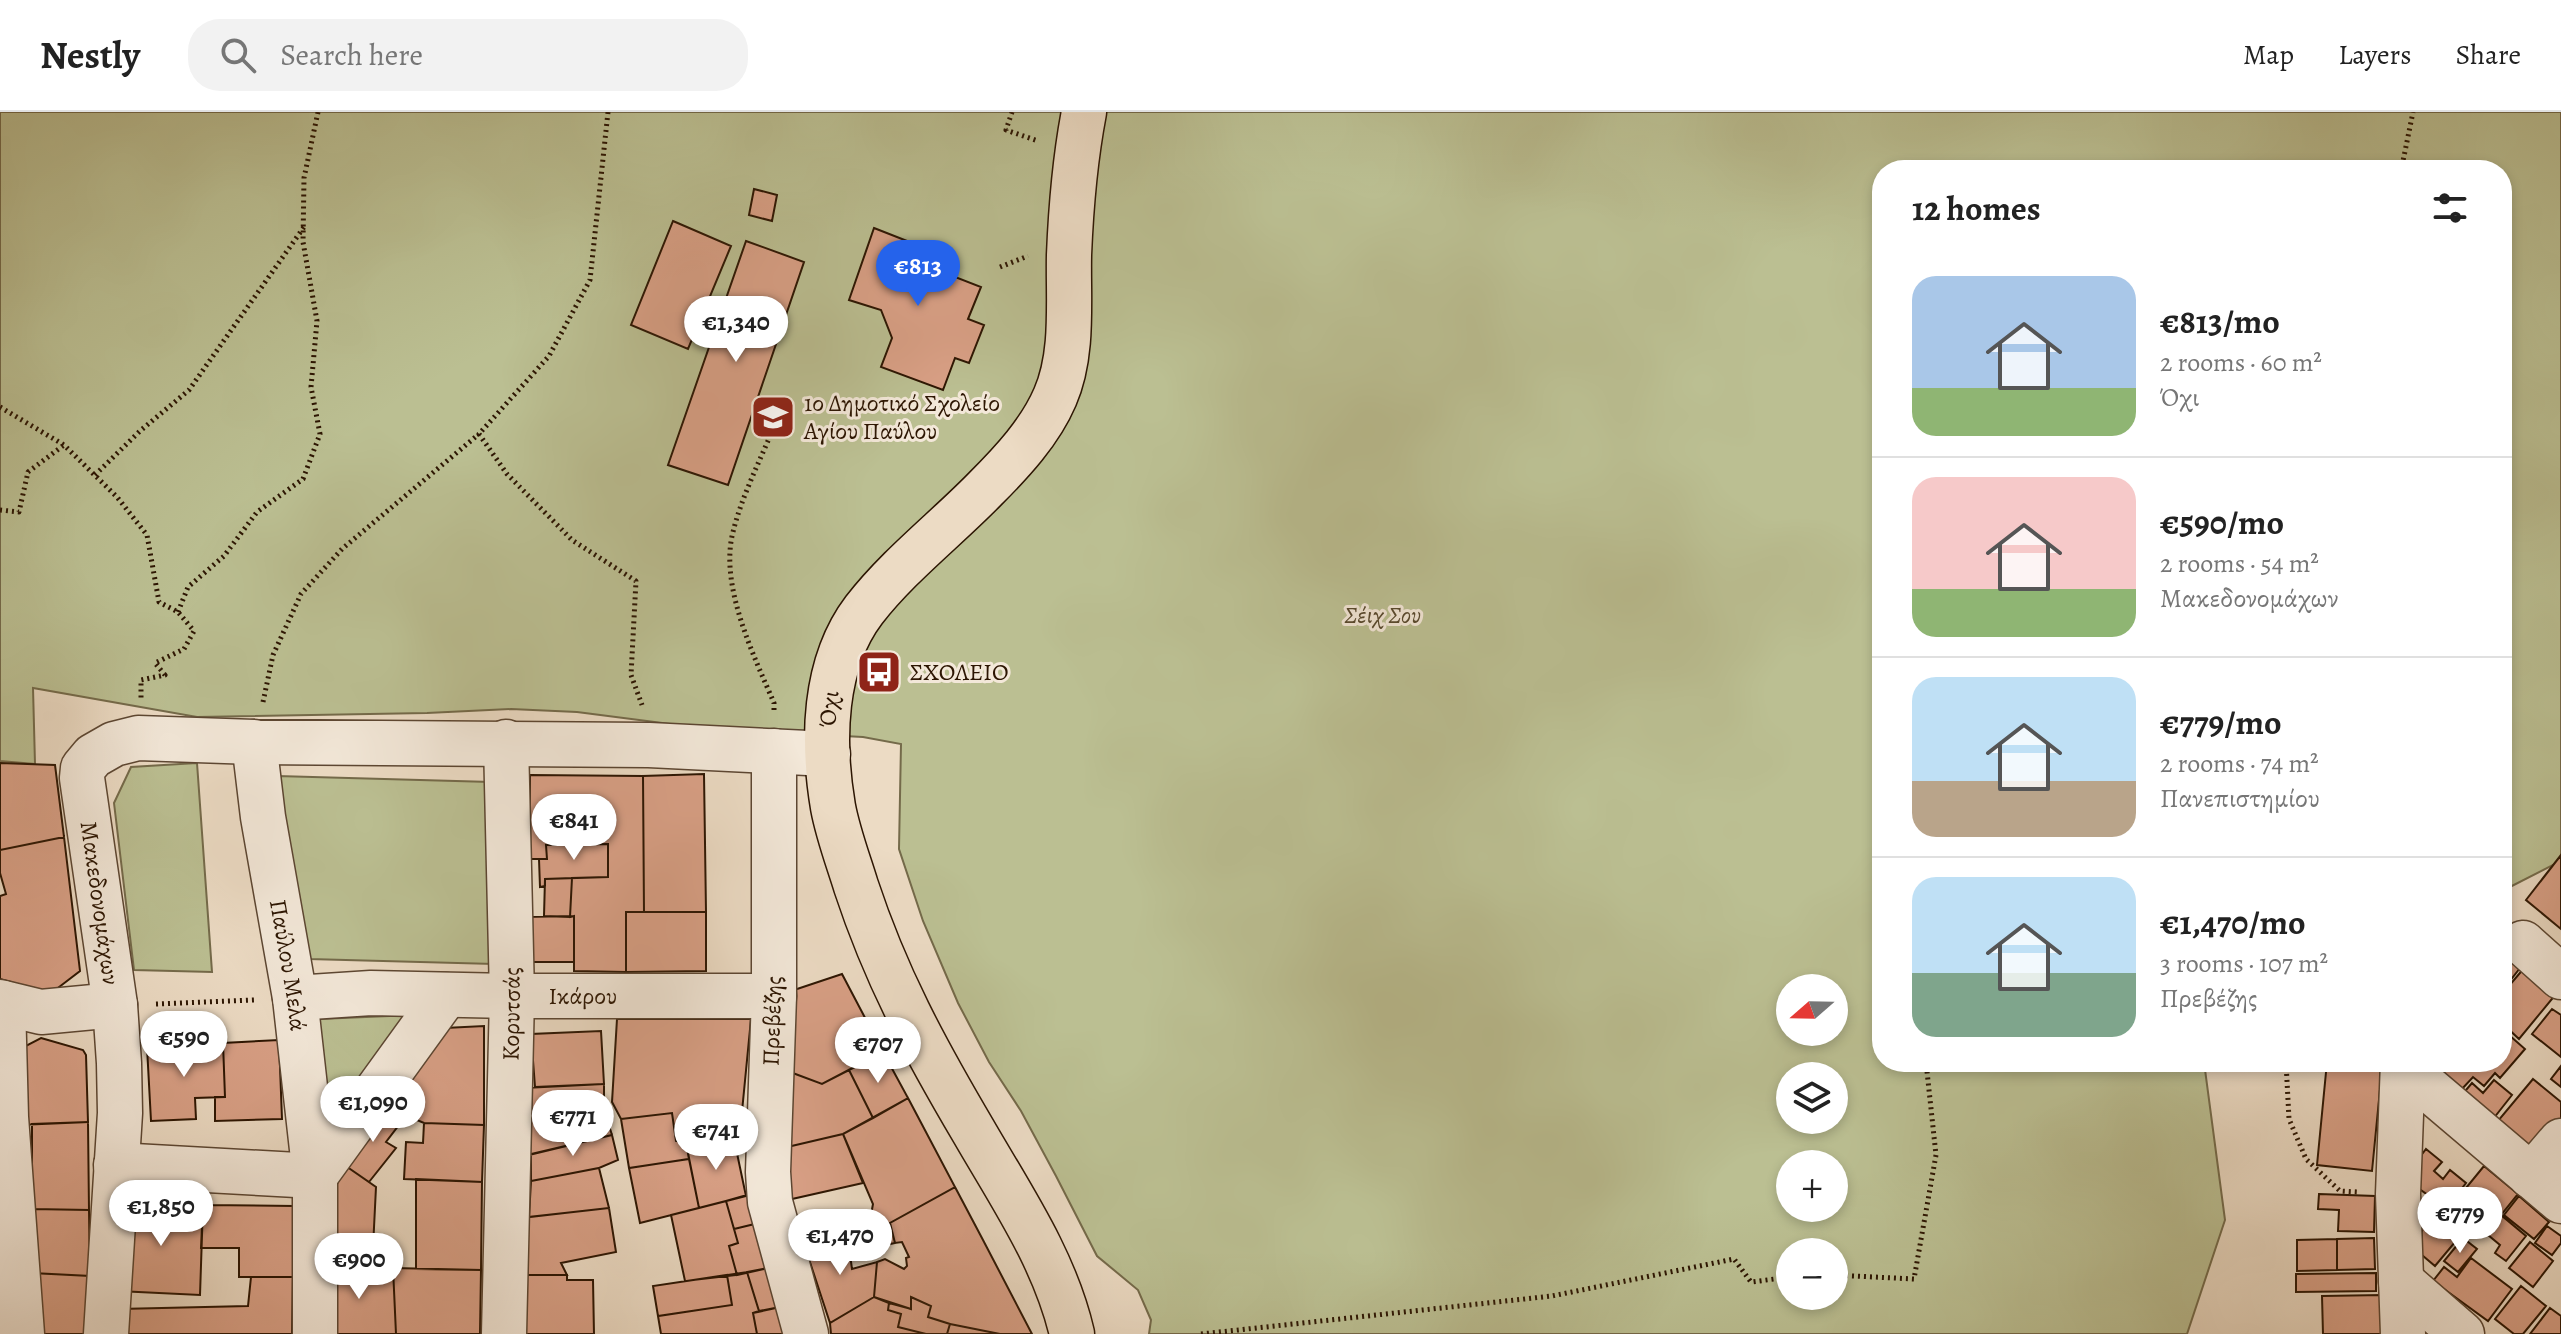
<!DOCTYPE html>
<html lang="en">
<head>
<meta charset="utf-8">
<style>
  :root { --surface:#fff; --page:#f2f2f2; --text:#222; --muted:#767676; --line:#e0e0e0; --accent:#2563eb }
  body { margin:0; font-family:Alegreya,serif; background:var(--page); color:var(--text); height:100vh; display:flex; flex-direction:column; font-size:30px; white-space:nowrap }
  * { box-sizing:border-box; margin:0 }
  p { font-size:26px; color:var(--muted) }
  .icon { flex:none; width:44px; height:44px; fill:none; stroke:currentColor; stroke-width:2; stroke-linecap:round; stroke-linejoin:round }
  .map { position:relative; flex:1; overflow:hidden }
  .side { position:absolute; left:1872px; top:48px; width:640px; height:912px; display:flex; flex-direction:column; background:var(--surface); border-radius:32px; box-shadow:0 4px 12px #0003 }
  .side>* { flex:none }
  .needle { width:52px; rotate:250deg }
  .tools { position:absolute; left:1776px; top:862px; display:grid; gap:16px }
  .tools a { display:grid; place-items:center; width:72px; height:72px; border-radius:50%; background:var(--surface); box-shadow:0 4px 12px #0003; font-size:40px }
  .price { position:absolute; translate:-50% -68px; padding:0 18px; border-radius:28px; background:#fff; color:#222; font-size:26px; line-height:52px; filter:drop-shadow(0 2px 4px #0008) }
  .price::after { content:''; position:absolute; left:50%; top:48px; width:24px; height:18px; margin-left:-12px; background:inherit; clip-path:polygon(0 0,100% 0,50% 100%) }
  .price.on { background:var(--accent); color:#fff }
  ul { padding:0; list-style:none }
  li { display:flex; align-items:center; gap:24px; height:200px; padding:0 40px }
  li+li { border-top:2px solid var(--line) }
  li span { display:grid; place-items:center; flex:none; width:224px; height:160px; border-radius:24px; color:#555 }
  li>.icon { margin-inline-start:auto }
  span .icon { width:96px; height:96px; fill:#fffc; stroke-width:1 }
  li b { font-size:34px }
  h2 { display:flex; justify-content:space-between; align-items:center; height:96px; padding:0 40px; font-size:34px }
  header { display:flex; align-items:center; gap:48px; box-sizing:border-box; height:112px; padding:0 40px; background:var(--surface); border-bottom:2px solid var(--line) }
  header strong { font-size:38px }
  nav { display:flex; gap:44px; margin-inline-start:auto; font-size:28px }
  .search { width:560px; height:72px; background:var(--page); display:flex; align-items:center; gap:20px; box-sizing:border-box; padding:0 28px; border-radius:32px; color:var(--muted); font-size:30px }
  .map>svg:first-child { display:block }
</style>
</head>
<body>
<header>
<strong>Nestly</strong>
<div class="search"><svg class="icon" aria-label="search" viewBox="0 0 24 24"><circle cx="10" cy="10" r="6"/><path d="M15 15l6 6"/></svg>Search here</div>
<nav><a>Map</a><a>Layers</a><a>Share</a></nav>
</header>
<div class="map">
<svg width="2561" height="1222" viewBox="0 0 2561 1222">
  <rect width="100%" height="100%" fill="#ecdbc4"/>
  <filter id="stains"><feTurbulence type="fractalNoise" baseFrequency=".0025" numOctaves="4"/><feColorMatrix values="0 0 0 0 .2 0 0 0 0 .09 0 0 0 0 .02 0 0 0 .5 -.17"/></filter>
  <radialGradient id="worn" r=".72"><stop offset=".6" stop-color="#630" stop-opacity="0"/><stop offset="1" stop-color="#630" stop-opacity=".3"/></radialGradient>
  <path fill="#bbbf92" stroke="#746a4a" stroke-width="2" fill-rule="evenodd" d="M0,0h2561v749l-59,30v-721h-620v892h322l21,158 -38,114h-1038l2,-14 -13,-30 -41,-34 -41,-80 -35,-65 -32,-49 -31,-59 -35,-82 -24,-72 2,-105 -38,-7 -154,-8 -132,-17 -66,-3 -84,4 -230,4 -164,-29 2,76 -35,-3zM1790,876h44v44h-44zM1790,964h44v44h-44zM1790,1052h44v44h-44zM1790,1140h44v44h-44z
    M197,651l15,209 -78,-2 -20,-167 17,-36z
    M277,664l214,6 3,182 -185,-5z
    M413,903l-83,105 -11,-101z"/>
  <path fill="#d9a086" stroke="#2c1502" stroke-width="2" d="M754,77l23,6 -5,26 -23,-6z
    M673,109l58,25 -43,103 -57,-24z
    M874,116l69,27 -6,15 44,17 -13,32 16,6 -15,38 -14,-5 -12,32 -62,-23 11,-29 -11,-28 -32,-10z
    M746,129l58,21 -76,223 -60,-20z
    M0,651l55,2 9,72 -64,13z
    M704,662l2,138h-62l-1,-136z
    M530,663l113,1 1,136h-18v60l-52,-1v-55l-4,1 2,-39 36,-1v-33l-62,1 1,14h-17z
    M64,725l16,134 -30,23 -50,-15v-83l6,-2 -6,-21v-23z
    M608,732v33l-63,2v7l-5,1 -1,-28h8l-1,-14z
    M2561,743v74l-35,-29z
    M572,766l-2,39 -26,-1 1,-37z
    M626,800h80v59l-80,1z
    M574,804v46h-44l-7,-45z
    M2502,841l18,15 -18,23z
    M2525,855l31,27 -37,45 -17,-16v-29z
    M842,862l41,78 -61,32 -32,-12 1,-81z
    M2552,897l9,6v42l-29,-23z
    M617,907h134l-11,113 -6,7 -48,4 -10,-2 -4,-28 -51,6 -9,-17z
    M484,914v99l-60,-2 -43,-18 64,-77z
    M601,919l3,53 -69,3 -4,-53z
    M2509,923l16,14 -25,29 -5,-5 -11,13 -11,-9 -12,13 -24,-21 3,-4 -4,-3h66v-19z
    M41,926l42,12 3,5 2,67 -69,3 -3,-74z
    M279,928l3,79 -67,2v-24h10l-2,-54z
    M223,931l2,54 -30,1 1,21 -45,2 -4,-74z
    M883,940l25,46 -35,20 -24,-48z
    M2327,950h25v4l30,3 -10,102 -55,-6z
    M2358,950h29l-16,6z
    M2561,954v21l-10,-8z
    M849,958l24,48 -30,16 -60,14 7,-76 32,12z
    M2533,967l28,23v16l-28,34 -36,-30z
    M2494,968l18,15 -26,33 -26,-31 12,-14 11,10z
    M604,972v26l8,25 -87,21 -1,-68z
    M908,986l47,89 -65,36 5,20 -23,5 -5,-12 6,-32 -30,-70z
    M381,993l24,12 -19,25 10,6 -27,34 -29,-20z
    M672,1001l4,28 10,2 3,16 -60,9 -8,-49z
    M88,1010l1,88 -57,-1v-85z
    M424,1011l60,2 -2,57 -78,-3 2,-37 17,1z
    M843,1022l20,49 -71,16 -9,-51z
    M612,1023l6,25 -19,8 -68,13v-27z
    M734,1027l12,57 -47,12 -13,-65z
    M2426,1037l16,13 -8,9 9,8 7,-9 16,13 -17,22 -11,-9 -3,4 -31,-22z
    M689,1047l10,49 -59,15 -11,-55z
    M340,1050l36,25 -4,81 -47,-2z
    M2484,1054l34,28 -17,21 25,21 -20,25 -11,-8 5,-8 -48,-40z
    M599,1056l10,40 -80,9 2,-36z
    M416,1067l66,3 -1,88 -65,-1z
    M955,1075l28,53 49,94h-32l-50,-10 -22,-7 3,-11 -20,-9v12l-37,-12 3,-35 8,-3 19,10 3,-3 -1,-8 3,-1 -7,-15 -7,1 -5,-20z
    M2405,1078l35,26 4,-5 22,18 -31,37 -25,-21 12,-14 -16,-13z
    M754,1081l9,29 -29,7 -8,-28z
    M2319,1082l56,2 -1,36 -36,-1 1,-21 -21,-1z
    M2519,1084l30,26 -15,17 -30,-24z
    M726,1089l12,42 -9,3 8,29 -52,6 -14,-66z
    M121,1090l82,3 -3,90 -82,-4z
    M203,1093l91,1 -1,71h-54v-29h-38z
    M609,1096l7,44 -55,11 6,12h-42l4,-58z
    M32,1097l57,1 1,66 -58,-3z
    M763,1110l15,44 -41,9 -8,-29 9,-3 -4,-14z
    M2547,1114l14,10v7l-9,12 -17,-12z
    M847,1121l5,36 25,-7 -3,35 -44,26 -25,-76z
    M2374,1126l1,31 -38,1v-31z
    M2463,1126l14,11 -19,23 -14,-11z
    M2337,1127v31l-40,1v-31z
    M2530,1130l23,19 -20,26 -24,-19z
    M2471,1146l41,31 -24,32 -55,-40 11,-14 13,10z
    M325,1154l68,2 3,66h-74z
    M778,1154l12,39 -31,6 -12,-39z
    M393,1156l88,2 -1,64h-84z
    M747,1160l12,39 -6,2 4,21h-96l-3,-18 74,-11 -5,-30z
    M32,1161l58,3 -3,58h-55z
    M2376,1161v18l-80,1v-18z
    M525,1163h42v5h26l1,54h-69z
    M727,1163l5,30 -74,11 -5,-30z
    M251,1165h42l-1,57h-176l3,-25 129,-3z
    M2521,1174l25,20 -23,28h-9l-19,-15z
    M2383,1183l1,39h-61l-1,-38z
    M874,1185l15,6 -1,7 13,4 -3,13 28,7h-95l-1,-11z
    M911,1185l20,9 -3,11 22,7 -3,10h-21l-28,-7 3,-13 -13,-4 1,-7 22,6z
    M790,1193l6,29h-39l-4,-21z
    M2550,1196l11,8v18h-31z
    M950,1212l50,10h-53z"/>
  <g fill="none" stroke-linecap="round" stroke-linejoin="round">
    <g stroke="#5c4632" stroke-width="47">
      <g id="minor">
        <path id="s1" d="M254,630l9,75 32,181 20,178v158"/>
        <path d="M774,639v245l-6,176 2,30 36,132"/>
        <path d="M2523,831l38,34"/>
        <path id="s2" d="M295,886l76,-5 141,3h262"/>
        <path d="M0,890l41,10 74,-7"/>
        <path d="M3,891l3,114 16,217"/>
        <path d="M2403,955l158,134"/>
        <path d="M116,1053l199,11 131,-181"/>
        <path d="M2531,1064l30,-35"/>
        <path d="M2401,1169l61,53"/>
        <path d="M106,1222l14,-221 -1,-50 -4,-58 -33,-227 1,-10 10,-12 21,-12 24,-6 116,4 395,3 179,9"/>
        <path id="s3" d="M504,1222l8,-338 -6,-254"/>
        <path d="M2403,1222l-5,-140 5,-132"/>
      </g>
    </g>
    <g stroke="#2c1502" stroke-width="47">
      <g id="major">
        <path id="s4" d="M1072,1222c-17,-74 -61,-138 -98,-202 -49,-83 -88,-155 -118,-246 -8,-26 -18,-52 -23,-79 -11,-65 -10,-143 31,-197 35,-45 82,-81 121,-121 27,-27 55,-57 70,-92 19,-43 13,-97 14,-142 2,-49 6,-96 15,-143"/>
      </g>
    </g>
    <path stroke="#2c1502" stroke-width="5" stroke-dasharray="2 4" stroke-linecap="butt" d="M608,0l-18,168 -41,76 -70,78 28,40 65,66 64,41 -5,94 11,30
      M1012,0l-6,18 32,11
      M2398,58l4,-4 11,-54
      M1000,155l28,-11
      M0,295l64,38 53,52 30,38 12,67 19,10 16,19 -10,18 -29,14 10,12 -24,5v19
      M95,363l45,-44 49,-41 115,-163
      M0,398l19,2 9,-40 36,-27
      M178,500l10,-25 36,-31 33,-44 46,-33 17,-45 -9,-47 6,-66 -14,-79 1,-64 14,-66
      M263,590l10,-47 28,-61 41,-45 137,-115
      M774,598v-7c-20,-47 -55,-118 -41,-171 9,-37 28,-73 42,-108
      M156,892l98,-4
      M2286,950l3,57 17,40 34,32 17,1
      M1834,1163l80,4 22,-124 -10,-93
      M1201,1222l351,-38 182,-37 17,23 39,-5"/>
    <use href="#minor" stroke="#f3e8d9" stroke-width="44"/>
    <use href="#major" stroke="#ecdbc4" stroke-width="44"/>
  </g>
  <defs>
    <g id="school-square" transform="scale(2.3)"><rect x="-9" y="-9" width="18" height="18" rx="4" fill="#8f2418" stroke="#f3e8d9"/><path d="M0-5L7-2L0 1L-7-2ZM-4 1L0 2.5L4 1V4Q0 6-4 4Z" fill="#fff"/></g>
    <g id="bus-square" transform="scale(2.3)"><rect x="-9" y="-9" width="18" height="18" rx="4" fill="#8f2418" stroke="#f3e8d9"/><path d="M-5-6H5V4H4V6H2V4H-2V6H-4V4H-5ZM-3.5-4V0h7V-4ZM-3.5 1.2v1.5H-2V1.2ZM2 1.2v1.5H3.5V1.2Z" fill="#fff"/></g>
  </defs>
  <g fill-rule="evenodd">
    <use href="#school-square" x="773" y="305"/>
    <use href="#bus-square" x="879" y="560"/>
  </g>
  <g text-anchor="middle" stroke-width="6" stroke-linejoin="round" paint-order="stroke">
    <g font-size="24" fill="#2c1502" stroke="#f3e8d9" text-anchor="start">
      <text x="804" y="299">1ο Δημοτικό Σχολείο<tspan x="804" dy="28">Αγίου Παύλου</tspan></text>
      <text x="910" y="568">ΣΧΟΛΕΙΟ</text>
    </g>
    <g font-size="24" font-style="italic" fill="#57482d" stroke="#f3e8d9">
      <text x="1383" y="511">Σέιχ Σου</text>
    </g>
    <g font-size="24" fill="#2c1502" stroke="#f3e8d9">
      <text dy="8" stroke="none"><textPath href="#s4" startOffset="680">Όχι</textPath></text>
      <text transform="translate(100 791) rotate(82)" y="8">Μακεδονομάχων</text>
      <text dy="8" stroke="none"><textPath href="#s1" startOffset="226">Παύλου Μελά</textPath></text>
      <text dy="8" stroke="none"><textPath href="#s2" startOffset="288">Ικάρου</textPath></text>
      <text dy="8" stroke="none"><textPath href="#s3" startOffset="320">Κορυτσάς</textPath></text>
      <text transform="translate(772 909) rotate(-88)" y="8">Πρεβέζης</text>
    </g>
  </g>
  <rect width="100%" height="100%" filter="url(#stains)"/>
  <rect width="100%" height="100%" fill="url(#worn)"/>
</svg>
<div class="tools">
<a><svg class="needle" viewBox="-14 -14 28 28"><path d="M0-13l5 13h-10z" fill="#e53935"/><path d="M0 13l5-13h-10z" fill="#767676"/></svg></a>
<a><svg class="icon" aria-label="layers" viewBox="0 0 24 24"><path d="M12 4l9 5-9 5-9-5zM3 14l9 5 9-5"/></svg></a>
<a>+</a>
<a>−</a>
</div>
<b class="price on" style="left:918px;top:196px">€813</b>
<b class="price" style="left:736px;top:252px">€1,340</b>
<b class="price" style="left:574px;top:750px">€841</b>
<b class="price" style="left:184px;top:967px">€590</b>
<b class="price" style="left:878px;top:973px">€707</b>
<b class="price" style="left:373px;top:1032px">€1,090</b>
<b class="price" style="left:573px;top:1046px">€771</b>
<b class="price" style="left:716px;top:1060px">€741</b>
<b class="price" style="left:161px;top:1136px">€1,850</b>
<b class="price" style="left:2460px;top:1143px">€779</b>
<b class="price" style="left:840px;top:1165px">€1,470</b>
<b class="price" style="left:359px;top:1189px">€900</b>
<section class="side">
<h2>12 homes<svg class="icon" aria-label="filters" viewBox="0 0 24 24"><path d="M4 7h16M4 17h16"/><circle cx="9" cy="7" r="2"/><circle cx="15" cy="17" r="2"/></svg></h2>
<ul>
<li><span style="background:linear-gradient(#a9c7e8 70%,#8fb573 0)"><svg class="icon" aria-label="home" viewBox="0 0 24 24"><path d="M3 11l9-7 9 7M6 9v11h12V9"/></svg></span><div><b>€813/mo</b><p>2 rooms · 60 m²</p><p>Όχι</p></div></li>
<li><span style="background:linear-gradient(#f6c9c9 70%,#8fb573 0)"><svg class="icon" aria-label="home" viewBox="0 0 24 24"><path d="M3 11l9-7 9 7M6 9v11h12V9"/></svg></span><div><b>€590/mo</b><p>2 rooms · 54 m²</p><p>Μακεδονομάχων</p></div></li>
<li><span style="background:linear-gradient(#bfe0f5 65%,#b9a48a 0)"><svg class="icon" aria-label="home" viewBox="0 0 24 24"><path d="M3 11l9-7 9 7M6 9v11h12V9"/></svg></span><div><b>€779/mo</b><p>2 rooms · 74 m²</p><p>Πανεπιστημίου</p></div></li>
<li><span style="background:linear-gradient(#bfe0f5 60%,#7fa58c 0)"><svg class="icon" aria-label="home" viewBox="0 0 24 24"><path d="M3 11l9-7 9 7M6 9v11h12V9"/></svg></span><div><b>€1,470/mo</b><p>3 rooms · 107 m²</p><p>Πρεβέζης</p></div></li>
</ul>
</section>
</div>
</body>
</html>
